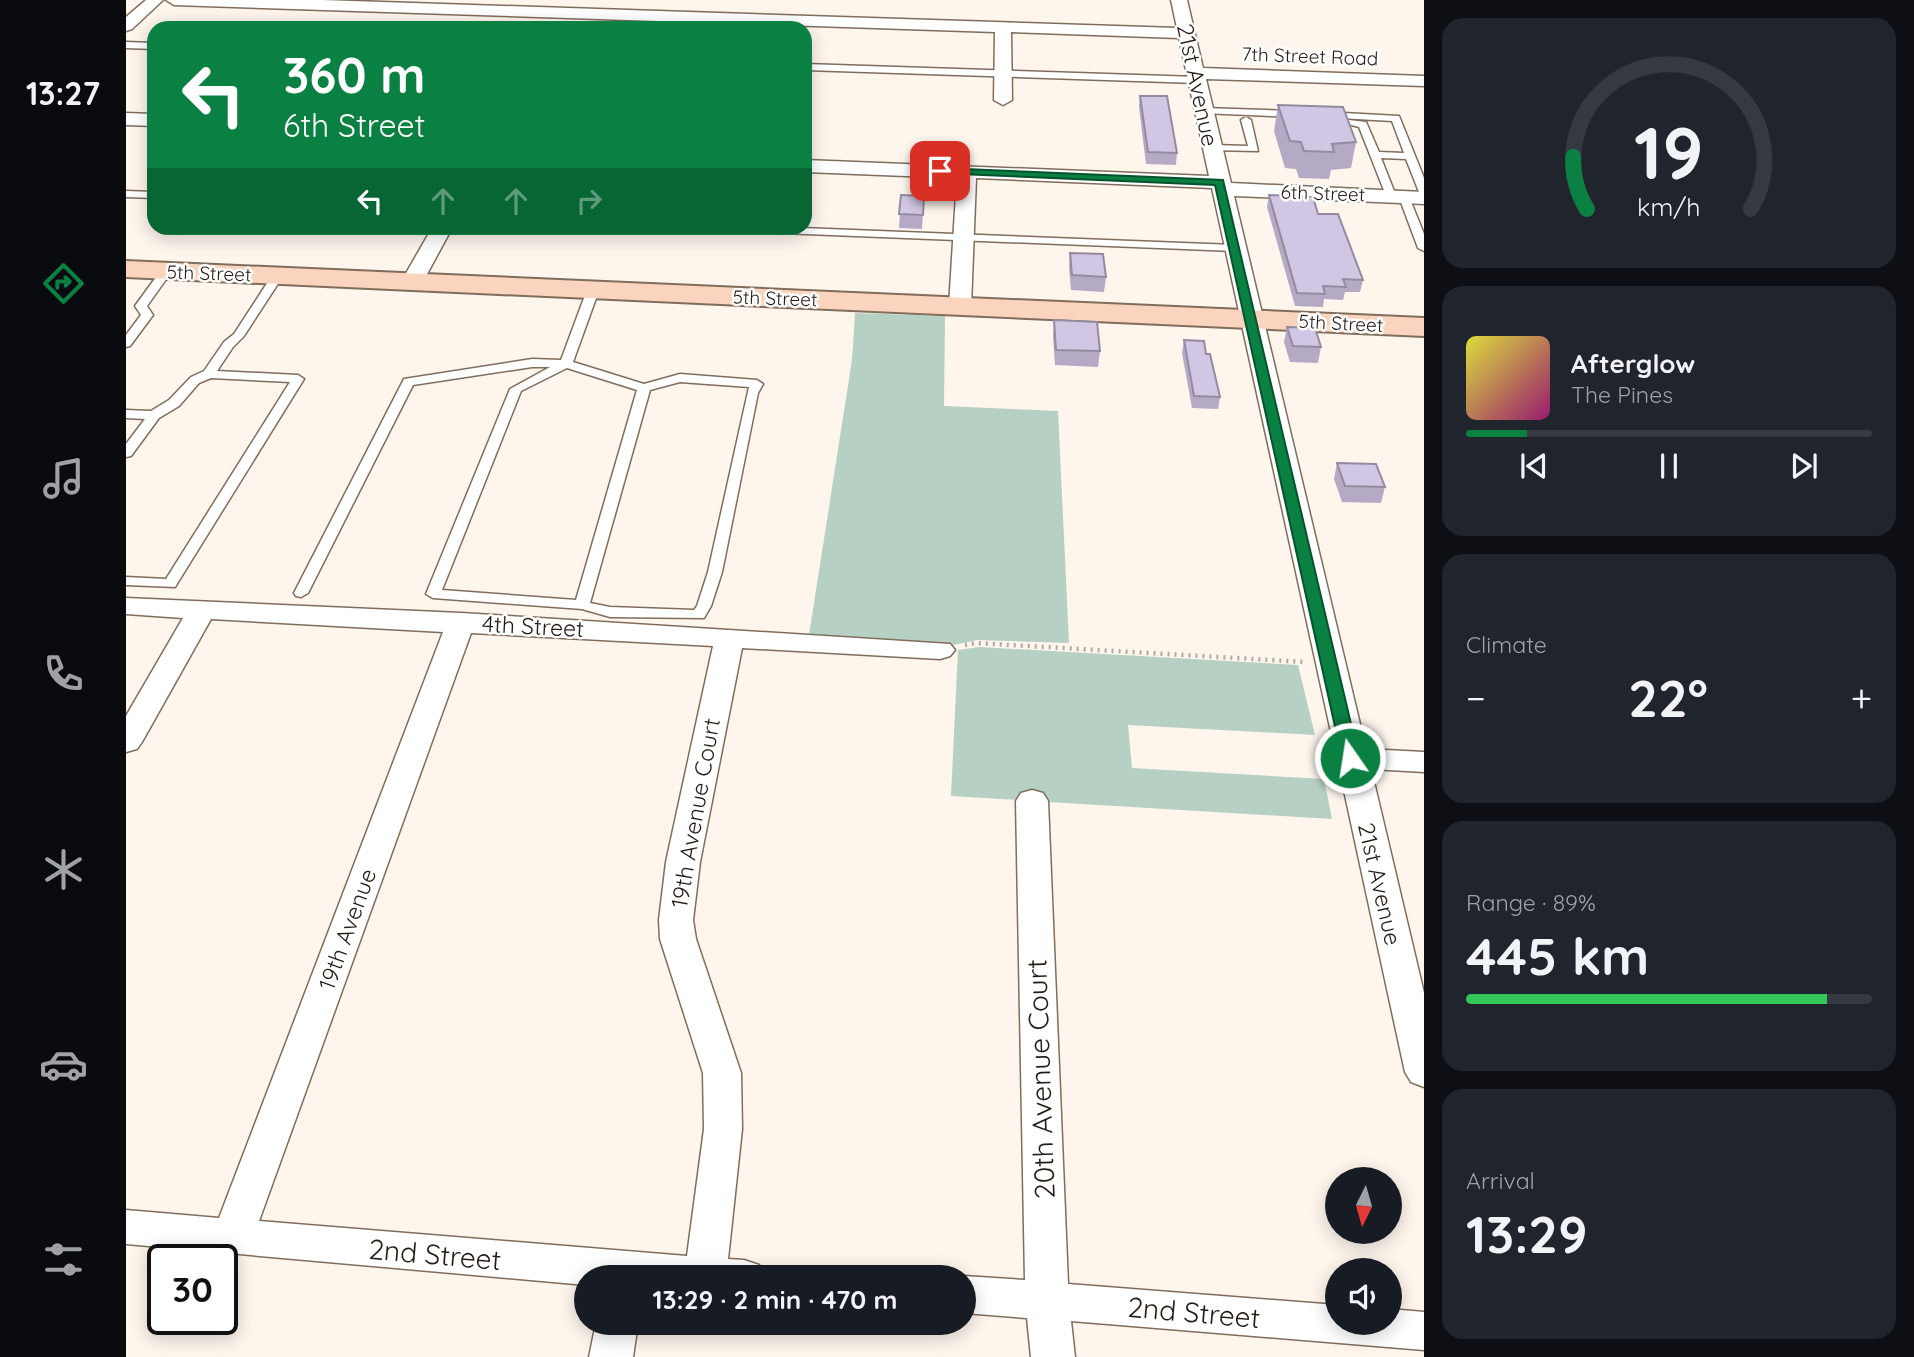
<!DOCTYPE html>
<meta charset="utf-8">
<style>
body{margin:0;font-family:Quicksand,sans-serif;background:#20242c;color:#f1f3f6;height:100vh;display:flex;flex-direction:column;font-size:26px;white-space:nowrap}
*{box-sizing:border-box;margin:0}
p{font-size:23px;color:#9ea1a6}
.icon{flex:none;width:38px;height:38px;fill:none;stroke:currentColor;stroke-width:2;stroke-linecap:round;stroke-linejoin:round}
.map{position:relative;flex:1;overflow:hidden}
.details{display:flex;flex-direction:column;gap:18px;padding:18px;background:#0d0f14;width:490px}
.details>*{flex:none}
.top-card{position:absolute;left:21px;top:21px;width:665px;height:214px;border-radius:21px;box-shadow:0 4px 18px #0003;background:#0b8043;color:#fff;overflow:hidden}
.needle{width:46px;rotate:185deg}
.fabs{position:absolute;left:1199px;top:1167px;display:grid;gap:14px}
.fabs a{display:grid;place-items:center;width:77px;height:77px;border-radius:50%;background:#171b24;box-shadow:0 4px 18px #0003;font-size:35px}
.speed{position:absolute;left:21px;top:1244px;display:flex;gap:14px;font-size:35px;font-weight:700;text-align:center}
.speed>*{display:grid;place-content:center;width:91px;height:91px;border-radius:50%;background:#171b24;box-shadow:0 4px 18px #0003;line-height:1}
.speed .limit{border:4px solid #111;border-radius:10px;background:#fff;color:#111}
.pin{position:absolute;display:grid;place-items:center;width:60px;height:60px;color:#fff;margin:-30px;border-radius:14px;box-shadow:0 4px 10px #0006}
.me{position:absolute;width:77px;margin:-38px;rotate:347deg;stroke-linejoin:round;filter:drop-shadow(0 0 5px #0008)}
.turn{display:flex;align-items:center;gap:24px;height:147px;padding:0 21px;font-size:32px}
.turn .icon{width:91px;height:91px;stroke-width:2.5}
.turn b{display:block;font-size:49px;line-height:60px}
.lanes{display:flex;align-items:center;height:66px;padding:0 21px;background:#0003;justify-content:center;gap:35px;direction:ltr}
.lanes .off{opacity:.35}
.big{font-size:52px;font-weight:700;line-height:1.1}
.details .card{flex:1;display:flex;flex-direction:column;justify-content:center;gap:10px;min-width:0;padding:0 24px;border-radius:21px;background:#20242c}
.details .dial{align-items:center;gap:0}
.dial svg{height:182px;overflow:visible;fill:none;stroke:#363941;stroke-width:7;stroke-linecap:round;text-anchor:middle}
.dial text{fill:#f1f3f6;stroke:none}
.song{display:flex;align-items:center;gap:21px}
.cover{width:84px;height:84px;border-radius:10px;background:linear-gradient(135deg,hsl(60 70% 55%),hsl(320 70% 35%))}
.played{height:7px;border-radius:4px;background:linear-gradient(90deg,#0b8043 15%,#363941 15%)}
.keys{display:flex;justify-content:space-around;direction:ltr}
.heat{display:flex;justify-content:space-between;align-items:center;font-size:38px;direction:ltr}
.charge{height:10px;border-radius:5px;background:linear-gradient(90deg,#34c759 89%,#363941 0)}
.trip{position:absolute;left:448px;top:1265px;width:402px;height:70px;border-radius:35px;background:#171b24;box-shadow:0 4px 18px #0003;font-weight:700;line-height:70px;text-align:center}
main{display:flex;flex:1;min-height:0}
.menu{display:flex;flex-direction:column;width:126px;justify-content:space-around;align-items:center;background:#090b0e;color:#9ea1a6}
.menu .icon{width:49px;height:49px}
.menu .on{color:#0b8043}
.menu b{font-size:32px;color:#f1f3f6}
.map>svg:first-child{display:block}
</style>
<main>
<nav class="menu">
<b>13:27</b>
<svg class="icon on" aria-label="directions" viewBox="0 0 24 24"><path d="M12 3l9 9-9 9-9-9zM9 14v-3h6M13 9l2 2-2 2"/></svg>
<svg class="icon" aria-label="music" viewBox="0 0 24 24"><path d="M9 18V5l10-2v13"/><circle cx="6" cy="18" r="3"/><circle cx="16" cy="16" r="3"/></svg>
<svg class="icon" aria-label="phone" viewBox="0 0 24 24"><path d="M5 4h4l2 5-3 2q2 4 5 5l2-3 5 2v4C11 20 4 13 5 4z"/></svg>
<svg class="icon" aria-label="climate" viewBox="0 0 24 24"><path d="M12 3v18M4 7l16 10M4 17L20 7"/></svg>
<svg class="icon" aria-label="car" viewBox="0 0 24 24"><path d="M5 17H2v-5l4-1 3-4h7l3 4 3 1v5h-3M9 17h6M6 11h13"/><circle cx="7" cy="17" r="2"/><circle cx="17" cy="17" r="2"/></svg>
<svg class="icon" aria-label="filters" viewBox="0 0 24 24"><path d="M4 7h16M4 17h16"/><circle cx="9" cy="7" r="2"/><circle cx="15" cy="17" r="2"/></svg>
</nav>
<div class="map">
<svg width="1298" height="1357" viewBox="0 0 1298 1357">
<rect width="100%" height="100%" fill="#fef5ed"/>
<path fill="#b6d0c3" d="M729,313L819,316L818,406L932,411L943,643L851,640L828,645L683,635L726,360Z
M853,647L1172,665L1189,735L1002,725L1006,768L1198,779L1206,819L825,796L832,650Z"/>
<g fill="none" stroke-linecap="round" stroke-linejoin="round">
<defs>
<path id="lane" d="M0,42L28,43V49L0,48Z
M679,64L1071,77L1076,80L1071,83L679,70Z
M1078,108L1170,111L1175,114L1170,117L1075,113V109Z
M1199,112L1273,116L1298,178V195L1293,192L1280,159L1255,158L1270,196L1261,198L1233,127L1218,123L1223,120L1240,122L1253,152L1278,153L1266,121L1196,117L1194,115Z
M1120,117L1125,120L1132,151L1082,150V146L1086,145L1122,146L1115,120Z
M0,191L28,192V198L0,197Z
M1278,194L1283,197L1298,234V251L1292,248L1273,197Z
M601,228H676L1108,245L1114,248L1108,251L606,231Z
M40,268L46,271L21,306L27,315L4,346L0,347V335L15,315L9,306L36,269Z
M151,273L157,276L118,336L107,347L91,371L172,375L178,379L49,587L0,585V577L40,579L164,382L85,378L73,383L53,406L33,418L5,456L0,457V444L19,419L0,418V410L25,411L43,400L65,377L78,371L98,342L108,334L147,274Z
M467,287L473,290L447,362L518,384L554,374L631,380L637,384L632,393L596,572L585,606L578,618L484,617L456,609L307,598L300,594L384,389L424,367H406L287,385L182,593L175,597L170,596L168,593L278,379L406,359L435,360L461,290ZM441,368L511,390L450,600L316,590L395,391ZM554,382L623,387L582,572L571,606L568,610L484,607L464,603L524,390Z"/>
<path id="street" d="M20,0H37L6,29L0,31V17Z
M40,0H196L1051,28L1045,0H1061L1077,68L1298,76V86L1080,79L1105,183L1298,192V204L1108,196L1240,749L1298,752V772L1245,769L1298,993V1087L1285,1082L1279,1072L1212,763L1208,758L1210,755L1086,188L850,178L845,306L842,311H826L823,306L831,178L679,172V160L1083,176L1053,38L885,32L886,100L877,105L868,100L869,32L48,5Z
M0,113L28,114V126L0,125Z
M306,228H326L294,287H278L275,282Z
M0,598L335,613L824,644L829,650L824,656L814,659L616,648L574,862L567,920L570,939L615,1073L616,1129L602,1259L618,1260L633,1265L639,1278H460V1285L0,1244V1210L93,1218L317,632L85,619L16,742L11,749L0,752V716L57,618L0,614ZM345,633L587,646L540,862L533,920L534,939L577,1073L578,1129L561,1256L133,1221Z
M906,790L917,793L922,801L942,1284L1211,1305V1323H1264V1309L1298,1312V1350L945,1321L949,1357H905L901,1318L838,1313V1278H833L838,1276L899,1280L890,801L895,793Z
M470,1323H512L507,1357H463Z"/>
<path id="secondary" d="M0,261L1298,318V336L0,277Z"/>
</defs>
<use href="#lane" stroke="#806d5b" stroke-width="3"/>
<use href="#street" stroke="#806d5b" stroke-width="3"/>
<use href="#secondary" stroke="#806d5b" stroke-width="4"/>
<path stroke="#b2a9a1" stroke-width="4.5" stroke-dasharray="2 5" stroke-linecap="butt" d="M839,645L850,643L1179,662"/>
<use href="#lane" fill="#fff" fill-rule="evenodd"/>
<use href="#street" fill="#fff" fill-rule="evenodd"/>
<use href="#secondary" fill="#fad4be" fill-rule="evenodd"/>
</g>
<path fill="#b5aac5" d="M1014,96L1051,153L1050,165L1020,164L1013,107Z
M1152,105L1230,142L1225,168L1205,170L1203,179L1173,178L1170,169L1159,168L1148,131Z
M775,195L798,196L796,229L773,228Z
M1143,195L1192,214L1237,280L1234,292H1219L1217,300L1198,299L1197,307L1169,306L1141,207Z
M944,253L980,277L978,292L945,290L943,268Z
M928,320L974,351L972,367L929,365L927,336Z
M1161,327L1195,347L1192,363L1164,362L1158,342Z
M1058,340L1080,354L1094,397L1092,409L1066,408L1056,353Z
M1211,463L1259,487L1255,503L1216,502L1208,479Z"/>
<path fill="#d2c6e5" stroke="#938ba0" stroke-width="2" d="M1014,96H1041L1051,153L1022,152Z
M1152,105L1217,107L1230,142L1206,144L1208,152L1178,151L1175,142L1164,141Z
M775,195L798,196L797,215L773,214Z
M1143,195L1187,197L1192,214H1212L1237,280L1217,279L1220,287L1197,286L1199,294L1171,293Z
M944,253L977,254L980,277L946,275Z
M928,320L971,322L974,351L930,350Z
M1161,327L1189,328L1195,347L1167,346Z
M1058,340L1078,341L1080,354H1084L1094,397L1068,396Z
M1211,463L1250,464L1259,487L1219,486Z"/>
<path fill="#0b8043" stroke="#07532c" stroke-width="2" d="M814,168L1097,180L1233,758L1230,762L1224,763L1216,758L1089,185L811,173L809,171Z"/>
<g text-anchor="middle" dominant-baseline="central" stroke-width="5" stroke-linejoin="round" paint-order="stroke">
<g font-size="19" fill="#251d15" stroke="#fff">
<text transform="translate(1184 56) rotate(2)">7th Street Road</text>
<text transform="translate(1197 193) rotate(2)">6th Street</text>
<text transform="translate(83 273) rotate(2)">5th Street</text>
<text transform="translate(649 298) rotate(2)">5th Street</text>
<text transform="translate(1215 323) rotate(3)">5th Street</text>
</g>
<g font-size="23" fill="#251d15" stroke="#fff">
<text transform="translate(1072 85) rotate(78)">21st Avenue</text>
<text transform="translate(407 626) rotate(3)">4th Street</text>
<text transform="translate(569 813) rotate(-80)">19th Avenue Court</text>
<text transform="translate(1254 884) rotate(77)">21st Avenue</text>
<text transform="translate(221 929) rotate(-70)">19th Avenue</text>
</g>
<g font-size="28" fill="#251d15" stroke="#fff">
<text transform="translate(914 1079) rotate(-92)">20th Avenue Court</text>
<text transform="translate(309 1254) rotate(5)">2nd Street</text>
<text transform="translate(1068 1312) rotate(5)">2nd Street</text>
</g>
</g>
</svg>
<div class="fabs">
<a><svg class="needle" viewBox="-14 -14 28 28"><path d="M0-13l5 13h-10z" fill="#e53935"/><path d="M0 13l5-13h-10z" fill="#9ea1a6"/></svg></a>
<a><svg class="icon" aria-label="sound" viewBox="0 0 24 24"><path d="M4 9h4l5-4v14l-5-4H4zM17 9q2 3 0 6"/></svg></a>
</div>
<div class="speed"><div class="limit">30</div></div>
<div class="pin" style="left:814px;top:171px;background:#d93025"><svg class="icon" aria-label="arrive" viewBox="0 0 24 24"><path d="M6 21V4h12l-3 4 3 4H6"/></svg></div>
<svg class="me" style="left:1224px;top:758px" viewBox="-20 -20 40 40"><circle r="17" fill="#0b8043" stroke="#fff" stroke-width="3"/><path d="M0-11L8 9 0 5-8 9z" fill="#fff"/></svg>
<div class="trip">13:29 · 2 min · 470 m</div>
<div class="top-card">
<div class="turn"><svg class="icon" aria-label="left" viewBox="0 0 24 24"><path d="M17 20v-9H6M10 6l-5 5 5 5"/></svg><div><b>360 m</b>6th Street</div></div>
<div class="lanes"><svg class="icon" aria-label="left" viewBox="0 0 24 24"><path d="M17 20v-9H6M10 6l-5 5 5 5"/></svg><svg class="icon off" aria-label="ahead" viewBox="0 0 24 24"><path d="M12 20V5M6 11l6-6 6 6"/></svg><svg class="icon off" aria-label="ahead" viewBox="0 0 24 24"><path d="M12 20V5M6 11l6-6 6 6"/></svg><svg class="icon off" aria-label="right" viewBox="0 0 24 24"><path d="M7 20v-9h11M14 6l5 5-5 5"/></svg></div>
</div>
</div>
<section class="details">
<div class="card dial"><svg viewBox="0 0 100 80">
<path d="M14 69A42 42 0 1 1 86 69"/>
<path d="M14 69A42 42 0 0 1 8 46" stroke="#0b8043"/>
<text x="50" y="56" font-size="32" font-weight="700">19</text>
<text x="50" y="72" font-size="11">km/h</text>
</svg></div>
<div class="card">
<div class="song"><i class="cover"></i><div><b>Afterglow</b><p>The Pines</p></div></div>
<div class="played"></div>
<div class="keys"><svg class="icon" aria-label="previous" viewBox="0 0 24 24"><path d="M18 5L8 12l10 7zM5 5v14"/></svg><svg class="icon" aria-label="pause" viewBox="0 0 24 24"><path d="M8 5v14M16 5v14"/></svg><svg class="icon" aria-label="next" viewBox="0 0 24 24"><path d="M6 5l10 7-10 7zM19 5v14"/></svg></div>
</div>
<div class="card"><p>Climate</p>
<div class="heat"><a>−</a><b class="big">22°</b><a>+</a></div>
</div>
<div class="card"><p>Range · 89%</p><b class="big">445 km</b><div class="charge"></div></div>
<div class="card"><p>Arrival</p><b class="big">13:29</b></div>
</section>
</main>
